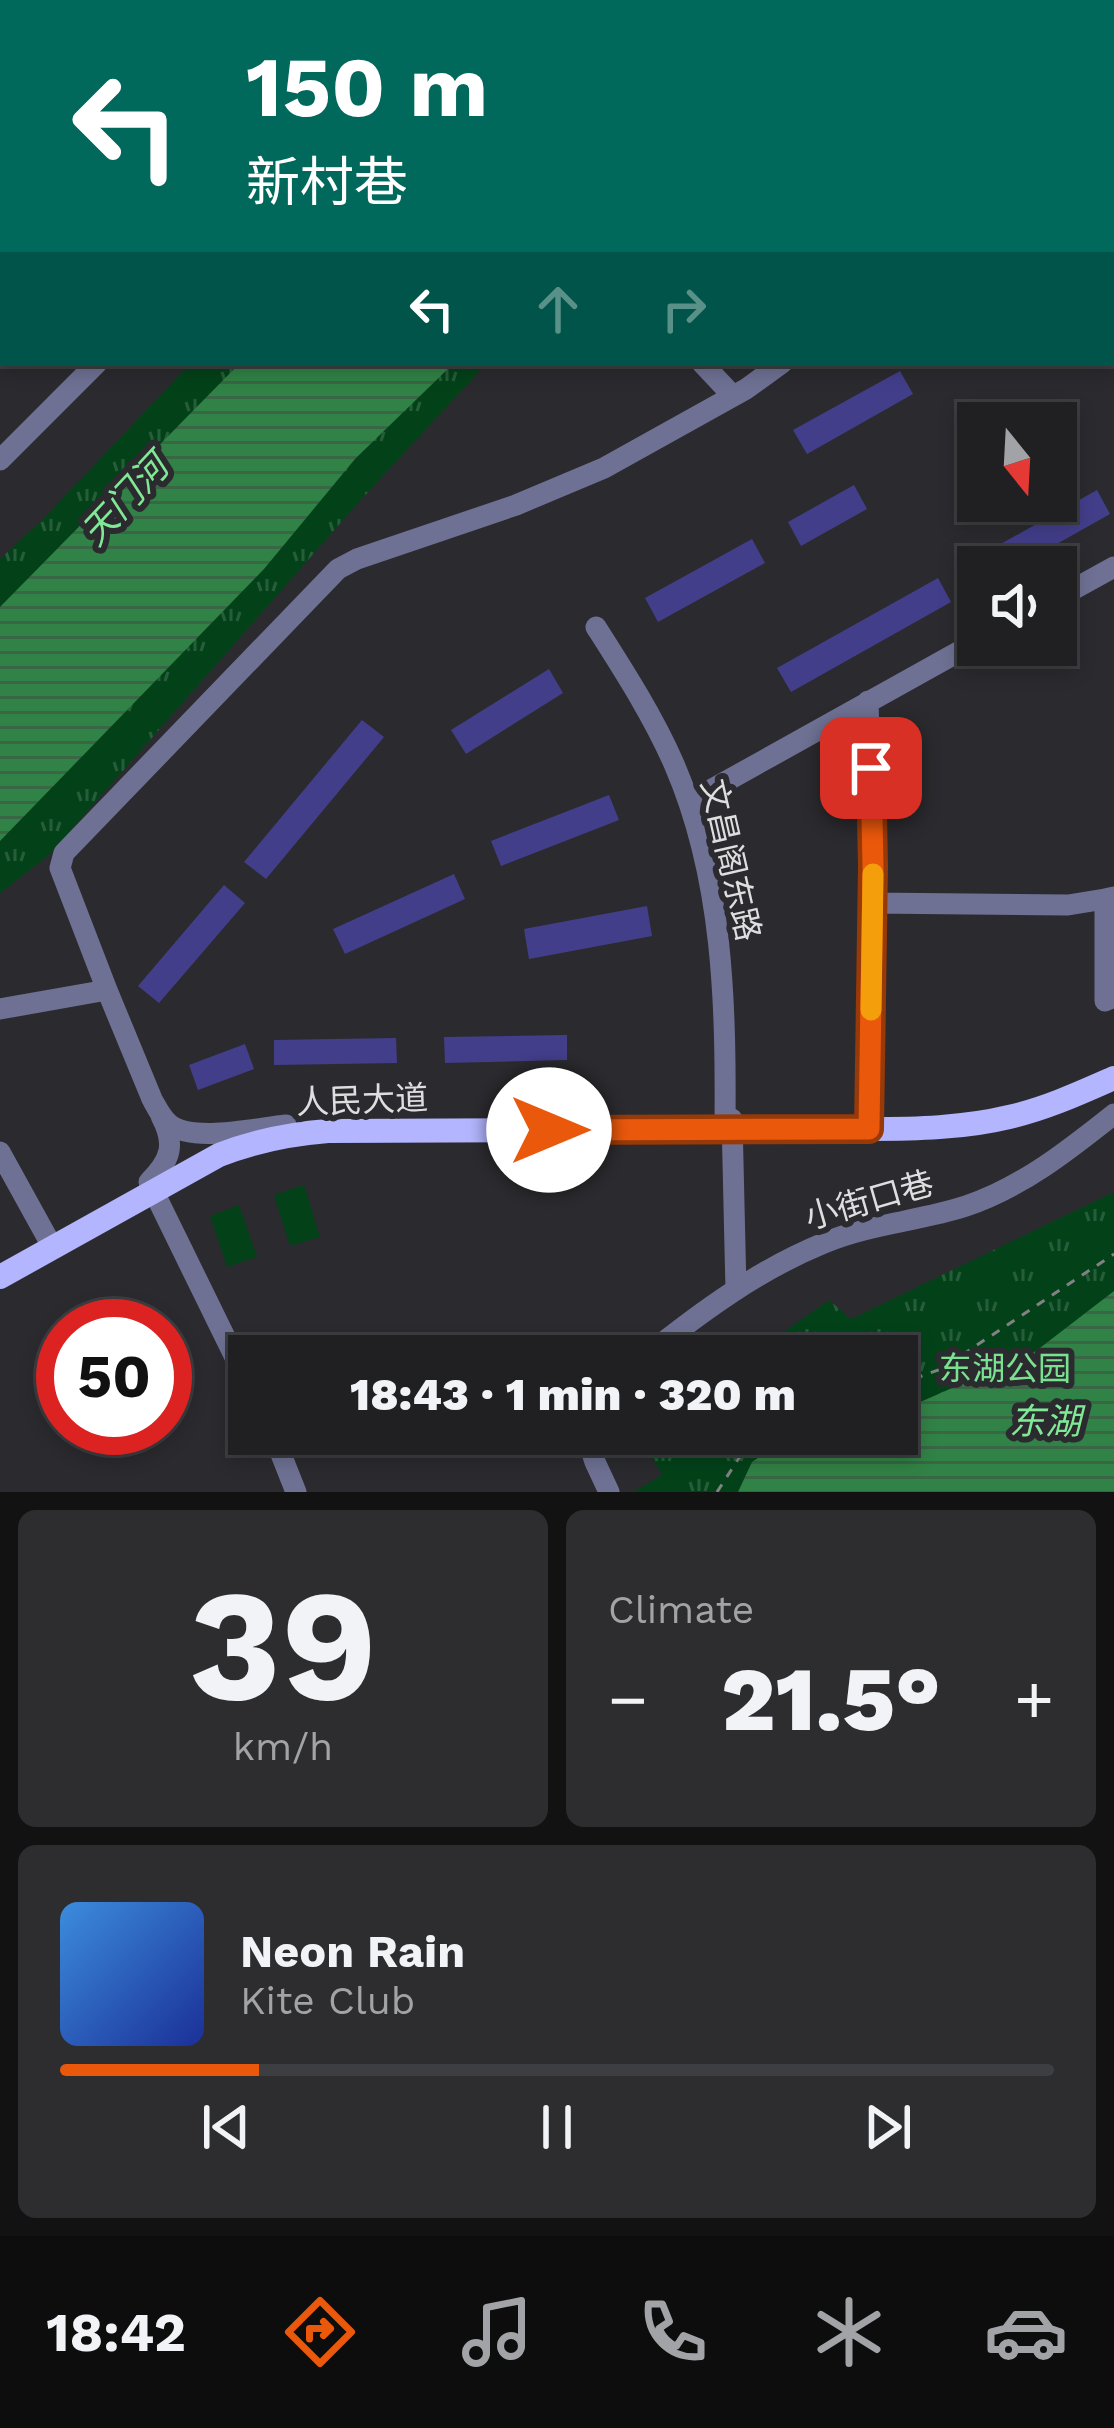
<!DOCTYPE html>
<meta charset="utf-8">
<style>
body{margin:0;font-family:"Work Sans","Noto Sans SC",sans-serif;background:#2d2d30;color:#f1f3f6;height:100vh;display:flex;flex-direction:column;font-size:45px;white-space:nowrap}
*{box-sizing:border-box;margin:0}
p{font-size:39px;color:#a2a3a6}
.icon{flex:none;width:66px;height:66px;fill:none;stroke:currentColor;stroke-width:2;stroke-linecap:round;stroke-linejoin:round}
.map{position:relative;height:1492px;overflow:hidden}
.side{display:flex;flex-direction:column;gap:18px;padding:18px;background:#121213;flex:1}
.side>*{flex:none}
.guide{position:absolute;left:0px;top:0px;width:1116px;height:366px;box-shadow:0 6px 18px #0003,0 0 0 3px #3d3e41;background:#00695c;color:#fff;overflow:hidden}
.needle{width:78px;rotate:162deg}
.fabs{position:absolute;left:957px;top:402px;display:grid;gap:24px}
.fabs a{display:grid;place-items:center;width:120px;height:120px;border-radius:0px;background:#202023;box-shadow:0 6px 18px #0003,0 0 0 3px #3d3e41;font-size:60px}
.speed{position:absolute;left:36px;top:1299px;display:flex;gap:24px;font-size:60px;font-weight:700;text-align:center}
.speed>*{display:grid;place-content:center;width:156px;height:156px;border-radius:50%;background:#202023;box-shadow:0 6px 18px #0003,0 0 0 3px #3d3e41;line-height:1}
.speed .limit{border:18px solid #d22;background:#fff;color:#111}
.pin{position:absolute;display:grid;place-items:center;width:102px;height:102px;color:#fff;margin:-51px;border-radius:24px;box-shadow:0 6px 18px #0006}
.me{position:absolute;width:132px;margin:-66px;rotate:90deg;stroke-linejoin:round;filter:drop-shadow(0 0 9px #0008)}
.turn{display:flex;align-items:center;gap:42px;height:252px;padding:0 48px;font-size:54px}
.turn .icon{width:156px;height:156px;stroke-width:2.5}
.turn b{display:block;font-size:84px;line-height:102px}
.lanes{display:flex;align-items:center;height:114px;padding:0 48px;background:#0003;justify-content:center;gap:60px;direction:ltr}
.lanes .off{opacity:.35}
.big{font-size:90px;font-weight:800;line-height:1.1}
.side .card{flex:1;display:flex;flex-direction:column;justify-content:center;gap:18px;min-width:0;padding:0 42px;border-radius:18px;background:#2d2d30}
.side .dial{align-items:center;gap:0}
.dial b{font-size:156px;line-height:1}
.song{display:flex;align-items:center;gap:36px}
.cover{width:144px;height:144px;border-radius:18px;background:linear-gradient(135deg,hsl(210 70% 55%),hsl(230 70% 35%))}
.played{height:12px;border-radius:6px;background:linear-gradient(90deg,#ea580c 20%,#3d3e41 20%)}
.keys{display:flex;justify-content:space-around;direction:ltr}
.heat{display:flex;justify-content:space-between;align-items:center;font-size:66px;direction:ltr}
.side .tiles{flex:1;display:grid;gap:18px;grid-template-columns:1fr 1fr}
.card:last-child{grid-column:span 2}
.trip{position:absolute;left:228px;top:1335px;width:690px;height:120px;border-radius:0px;background:#202023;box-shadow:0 6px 18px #0003,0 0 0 3px #3d3e41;font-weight:800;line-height:120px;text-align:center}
.tabs{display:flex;height:192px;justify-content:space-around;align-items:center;background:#0d0d0e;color:#a2a3a6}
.tabs .icon{width:84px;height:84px}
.tabs .current{color:#ea580c}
.tabs b{font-size:54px;color:#f1f3f6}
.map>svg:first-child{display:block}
</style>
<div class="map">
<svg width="1114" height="1492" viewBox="0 0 1114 1492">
<defs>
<pattern id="park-tufts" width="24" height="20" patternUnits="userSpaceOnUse" patternTransform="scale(3)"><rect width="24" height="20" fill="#034219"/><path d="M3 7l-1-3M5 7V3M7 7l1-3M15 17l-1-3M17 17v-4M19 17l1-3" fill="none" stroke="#275d3a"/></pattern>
<pattern id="water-rules" width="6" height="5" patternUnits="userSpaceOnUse" patternTransform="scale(3)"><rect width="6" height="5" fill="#318246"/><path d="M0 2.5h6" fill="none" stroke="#396645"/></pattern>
</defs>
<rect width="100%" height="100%" fill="#2b2b2f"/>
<path fill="url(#park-tufts)" d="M191,363H487L358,503L49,855L0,893V559L43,519Z
M1114,1192V1492H633L662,1475L639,1434H897V1356H750L829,1300L851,1319Z"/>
<path fill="#034219" d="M304,1185L320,1237L290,1246L274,1195Z
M239,1205L257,1257L227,1267L210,1216Z"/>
<path fill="url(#water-rules)" d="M240,363H454L355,459L264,569L0,841V607Z
M1114,1291V1492H738L752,1462L793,1434H897V1407L918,1403L1036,1351Z"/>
<path fill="#433e8a" d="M900,371L913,394L807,454L793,430Z
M854,485L867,509L801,546L788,522Z
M1097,490L1110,514L1016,567H1000L990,550Z
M752,539L765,563L658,622L645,598Z
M938,578L951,602L791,692L777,668Z
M549,669L563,693L466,754L451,730Z
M362,720L384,737L266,879L244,862Z
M609,795L619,820L501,866L491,841Z
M454,874L465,899L345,954L333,929Z
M224,885L245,903L159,1003L138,986Z
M647,906L652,936L529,959L524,929Z
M567,1035V1060L445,1063L444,1037Z
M396,1038L397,1063L274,1065V1040Z
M245,1044L254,1069L198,1090L189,1065Z"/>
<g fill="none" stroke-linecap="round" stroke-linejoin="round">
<path stroke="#828285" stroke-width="3" stroke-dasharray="9 9" stroke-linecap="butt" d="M897,1385L941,1369L1114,1254
M717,1492L748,1444L762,1434"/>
<path stroke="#6f7194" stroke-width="21" d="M252,0L254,3
M300,3L303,0
M1113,165L1114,164
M0,287L3,284
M702,363L733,396
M0,460L97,363
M1056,599L1114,567
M596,627C624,671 653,716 674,764C724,879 726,1006 725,1130
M868,701L873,866L869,1129
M689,802L978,641
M1114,897L1105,899V1001L1114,997
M872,903L1068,905L1105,899
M107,990L60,868L64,853L338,569L357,559L516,505L604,468L746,389L782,363
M0,1009L107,990L152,1099C157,1108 161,1117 169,1124C193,1143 256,1128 286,1125
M732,1119L736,1290
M0,1152L48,1239
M149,1182C171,1160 176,1144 161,1116
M153,1190L249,1386
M646,1356C701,1312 758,1270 824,1243C869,1224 920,1221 966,1206C1021,1188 1070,1149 1114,1114
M273,1434L296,1492
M586,1434L595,1462L609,1492
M276,1441L306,1434"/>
<path stroke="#b3b5fe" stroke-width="24" d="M0,1277L219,1155C255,1141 289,1134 328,1131L869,1129C915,1129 964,1128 1009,1117C1045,1109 1080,1093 1114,1078"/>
</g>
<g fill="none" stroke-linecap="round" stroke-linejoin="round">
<defs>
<path id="route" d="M549,1130L869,1129L873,866L871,768"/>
</defs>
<use href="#route" stroke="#983908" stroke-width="30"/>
<use href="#route" stroke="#ea580c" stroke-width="21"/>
<path stroke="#f59e0b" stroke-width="21" d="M871,1010L873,874"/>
</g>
<g text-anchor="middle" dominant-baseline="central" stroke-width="12" stroke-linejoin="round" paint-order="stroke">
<g font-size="33" fill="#dedee1" stroke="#2b2b2f">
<text transform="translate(731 860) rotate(77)">文昌阁东路</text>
<text transform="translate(362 1100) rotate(-2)">人民大道</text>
<text transform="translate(869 1200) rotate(-16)">小街口巷</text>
</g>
<g font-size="33" fill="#79e290" stroke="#2b2b2f">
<text x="1005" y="1368">东湖公园</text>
</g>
<g font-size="36" font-style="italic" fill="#80e996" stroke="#2b2b2f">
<text transform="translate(125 500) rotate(-47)">天门河</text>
<text x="1045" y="1422">东湖</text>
</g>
</g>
</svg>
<div class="fabs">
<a><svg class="needle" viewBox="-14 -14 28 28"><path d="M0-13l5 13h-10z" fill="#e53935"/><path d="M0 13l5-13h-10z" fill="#a2a3a6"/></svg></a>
<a><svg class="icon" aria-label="sound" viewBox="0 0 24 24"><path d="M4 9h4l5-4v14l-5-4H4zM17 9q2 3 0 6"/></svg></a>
</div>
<div class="speed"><div class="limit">50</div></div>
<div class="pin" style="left:871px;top:768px;background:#d93025"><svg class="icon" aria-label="arrive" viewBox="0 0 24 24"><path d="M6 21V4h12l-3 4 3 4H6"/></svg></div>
<svg class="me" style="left:549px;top:1130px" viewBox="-20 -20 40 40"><circle r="19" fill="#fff"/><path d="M0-13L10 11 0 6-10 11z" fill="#ea580c"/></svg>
<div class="trip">18:43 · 1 min · 320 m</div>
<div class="guide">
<div class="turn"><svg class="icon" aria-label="left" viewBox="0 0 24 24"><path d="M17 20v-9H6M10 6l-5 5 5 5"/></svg><div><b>150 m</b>新村巷</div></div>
<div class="lanes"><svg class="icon" aria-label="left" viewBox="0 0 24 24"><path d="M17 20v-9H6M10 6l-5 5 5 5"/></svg><svg class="icon off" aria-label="ahead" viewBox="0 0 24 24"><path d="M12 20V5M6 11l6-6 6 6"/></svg><svg class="icon off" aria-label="right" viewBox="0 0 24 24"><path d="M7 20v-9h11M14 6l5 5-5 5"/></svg></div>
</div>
</div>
<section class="side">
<div class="tiles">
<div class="card dial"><b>39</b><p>km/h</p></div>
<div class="card"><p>Climate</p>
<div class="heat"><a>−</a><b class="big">21.5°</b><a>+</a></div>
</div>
<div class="card">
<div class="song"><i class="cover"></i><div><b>Neon Rain</b><p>Kite Club</p></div></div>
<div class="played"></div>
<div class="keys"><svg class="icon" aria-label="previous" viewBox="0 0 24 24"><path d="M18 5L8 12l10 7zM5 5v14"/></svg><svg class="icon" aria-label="pause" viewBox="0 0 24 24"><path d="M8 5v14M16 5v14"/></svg><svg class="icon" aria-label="next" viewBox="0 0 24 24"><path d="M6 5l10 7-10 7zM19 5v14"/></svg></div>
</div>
</div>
</section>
<nav class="tabs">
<b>18:42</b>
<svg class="icon current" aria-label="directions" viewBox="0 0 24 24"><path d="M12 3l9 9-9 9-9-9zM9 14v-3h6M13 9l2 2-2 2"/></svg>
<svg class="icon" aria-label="music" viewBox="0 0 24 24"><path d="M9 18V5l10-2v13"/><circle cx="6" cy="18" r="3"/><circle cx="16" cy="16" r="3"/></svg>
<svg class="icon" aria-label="phone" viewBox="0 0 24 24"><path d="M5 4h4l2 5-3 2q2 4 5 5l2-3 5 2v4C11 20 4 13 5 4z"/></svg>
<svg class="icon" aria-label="climate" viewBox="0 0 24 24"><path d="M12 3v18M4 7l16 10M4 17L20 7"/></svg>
<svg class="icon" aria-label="car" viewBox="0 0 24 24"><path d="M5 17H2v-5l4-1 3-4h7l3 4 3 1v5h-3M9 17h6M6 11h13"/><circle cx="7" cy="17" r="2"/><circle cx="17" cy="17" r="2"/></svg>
</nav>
